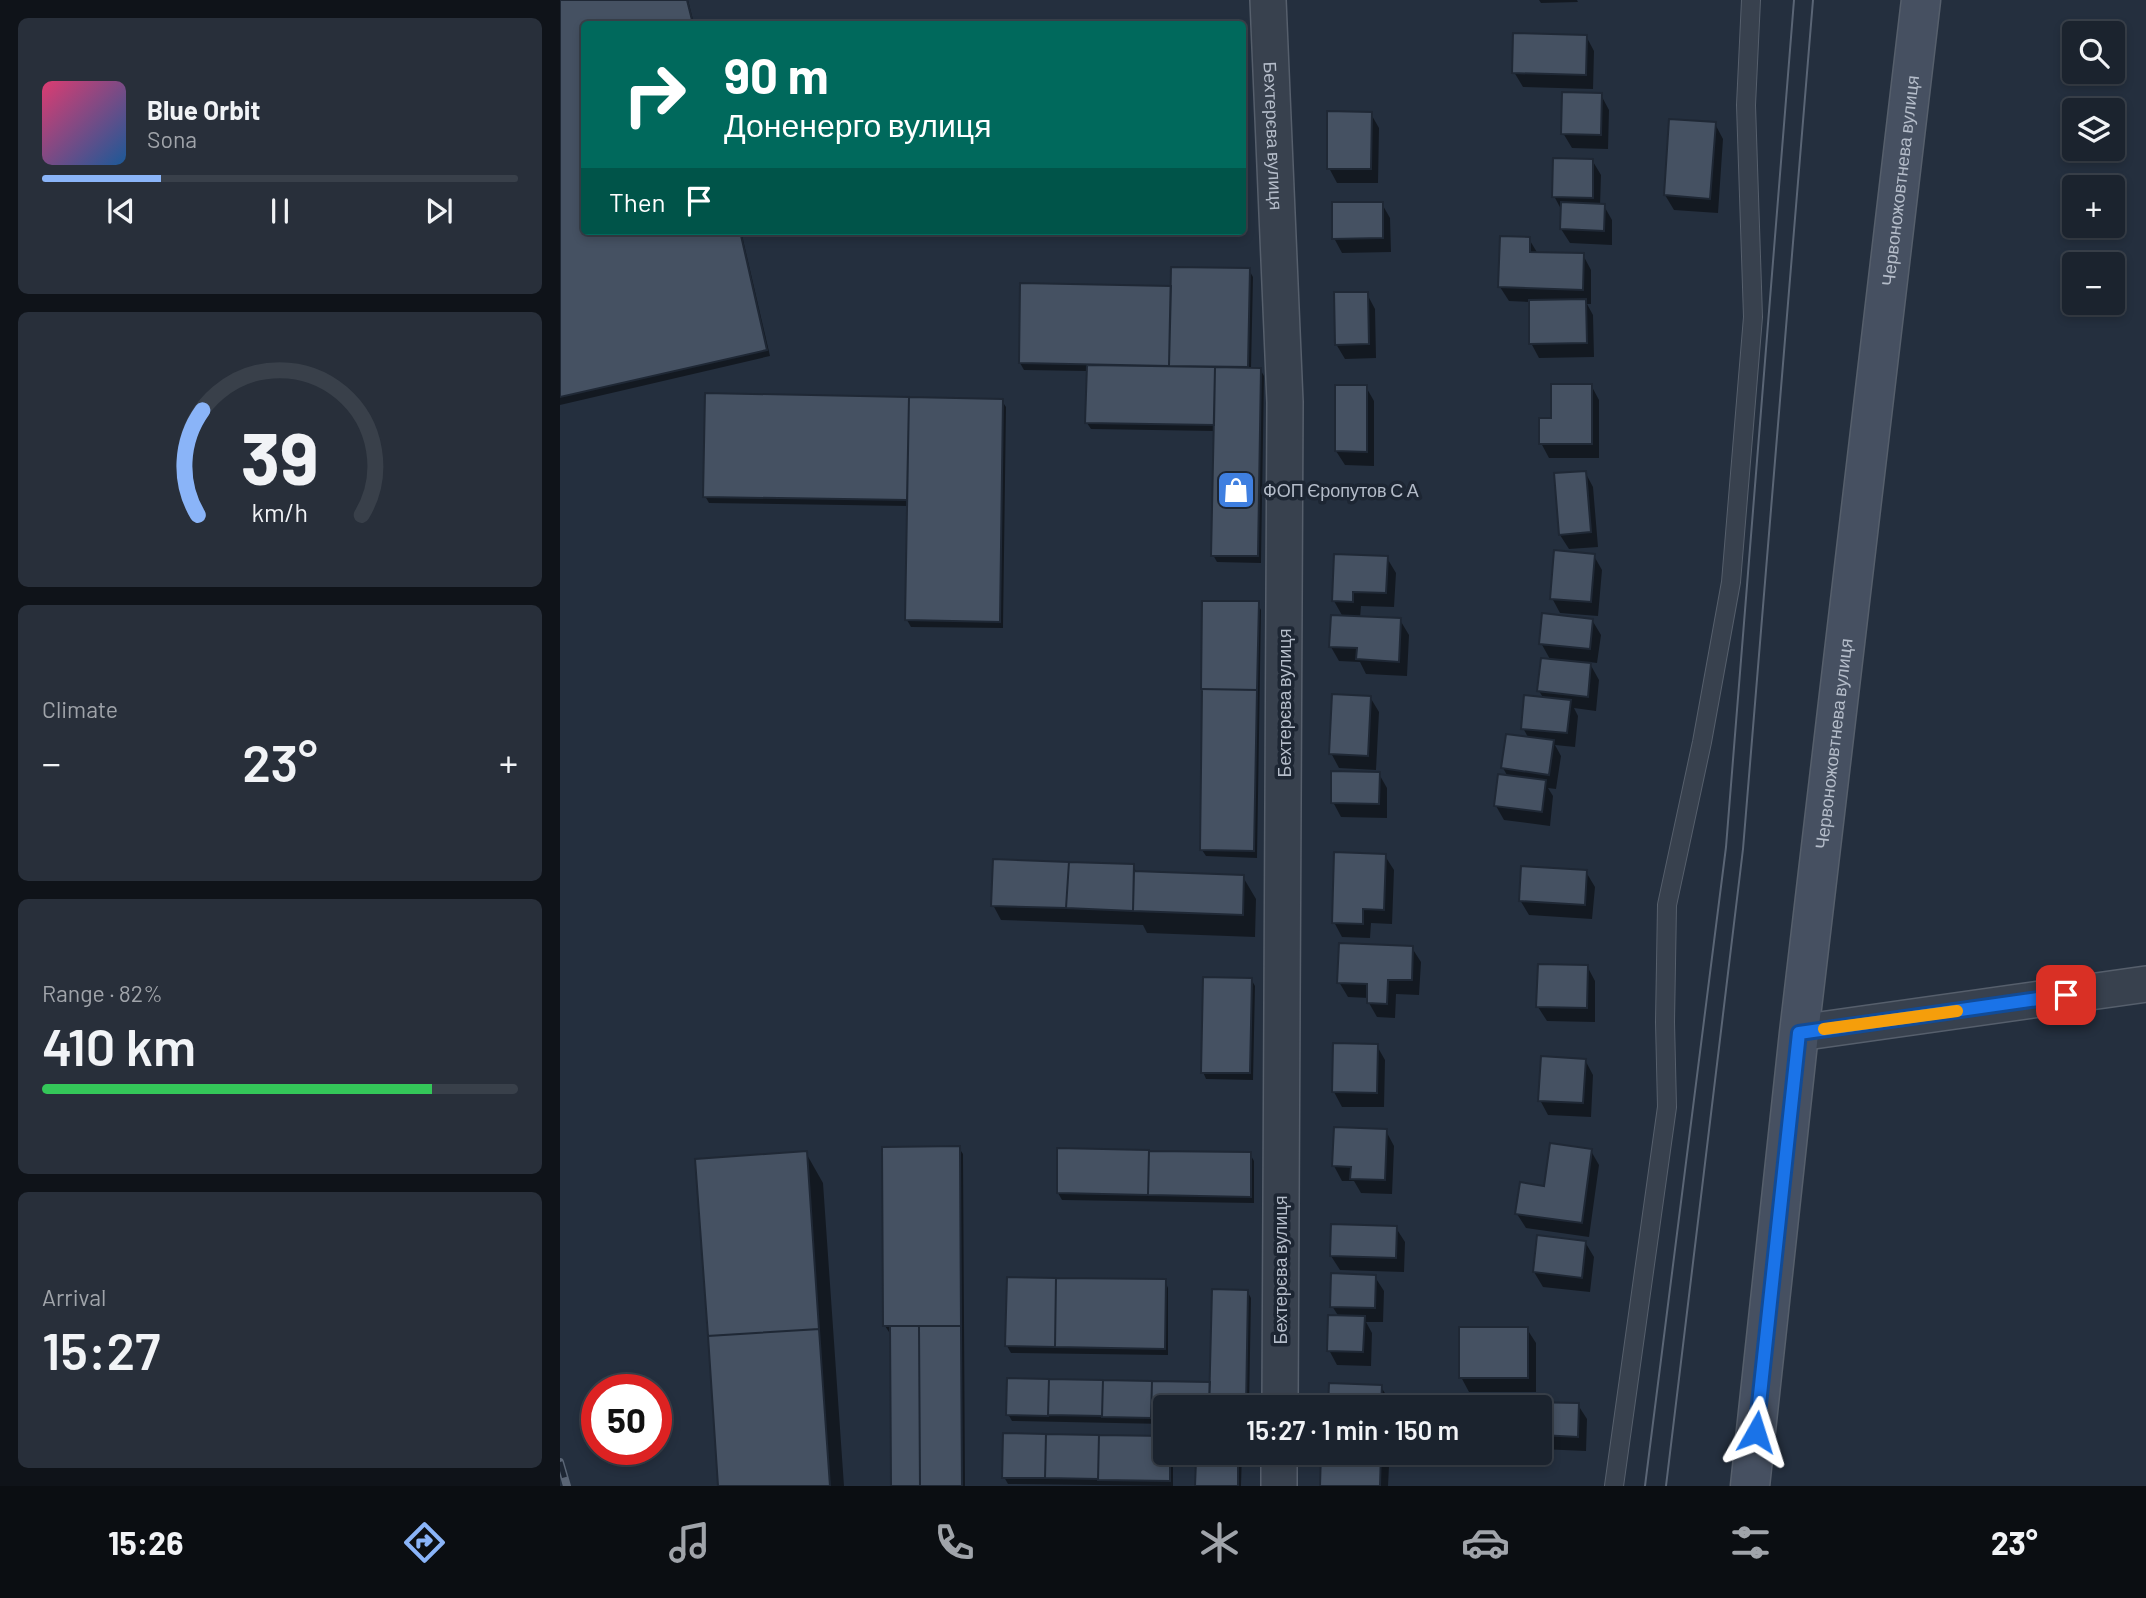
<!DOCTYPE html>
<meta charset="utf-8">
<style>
body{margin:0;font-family:Barlow,sans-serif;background:#282f3a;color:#f1f3f6;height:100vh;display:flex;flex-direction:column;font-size:26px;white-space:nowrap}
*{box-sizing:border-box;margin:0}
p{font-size:23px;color:#a0a4aa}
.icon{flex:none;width:38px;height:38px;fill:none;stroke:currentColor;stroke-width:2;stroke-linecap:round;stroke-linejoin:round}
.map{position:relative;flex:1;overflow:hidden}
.panel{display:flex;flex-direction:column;gap:18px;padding:18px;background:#0f1319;width:560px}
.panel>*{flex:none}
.hud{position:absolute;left:21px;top:21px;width:665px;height:214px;border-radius:7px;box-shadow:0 4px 10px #0003,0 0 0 2px #39404a;background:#00695c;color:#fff;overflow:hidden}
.buttons{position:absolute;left:1502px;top:21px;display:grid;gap:14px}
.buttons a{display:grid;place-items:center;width:63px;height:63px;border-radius:7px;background:#1b232e;box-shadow:0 4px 10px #0003,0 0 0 2px #39404a;font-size:35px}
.speed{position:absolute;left:21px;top:1374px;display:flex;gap:14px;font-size:35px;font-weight:700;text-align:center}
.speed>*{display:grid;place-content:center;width:91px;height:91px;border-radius:50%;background:#1b232e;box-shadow:0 4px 10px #0003,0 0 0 2px #39404a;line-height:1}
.speed .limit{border:10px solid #d22;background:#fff;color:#111}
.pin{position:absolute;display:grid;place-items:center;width:60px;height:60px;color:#fff;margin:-30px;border-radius:14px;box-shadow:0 4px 10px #0006}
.me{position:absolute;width:77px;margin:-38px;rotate:6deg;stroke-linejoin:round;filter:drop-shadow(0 0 5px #0008)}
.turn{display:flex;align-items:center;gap:24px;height:147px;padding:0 28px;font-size:32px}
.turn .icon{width:91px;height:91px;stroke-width:2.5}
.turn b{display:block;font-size:49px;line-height:60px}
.then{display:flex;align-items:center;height:66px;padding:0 28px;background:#0003;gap:14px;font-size:26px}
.big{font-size:52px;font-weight:600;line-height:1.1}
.panel .tile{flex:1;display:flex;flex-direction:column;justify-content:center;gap:10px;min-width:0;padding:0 24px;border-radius:10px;background:#282f3a}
.panel .dial{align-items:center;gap:0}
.dial svg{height:182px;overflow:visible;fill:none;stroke:#39404a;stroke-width:7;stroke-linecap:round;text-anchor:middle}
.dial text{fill:#f1f3f6;stroke:none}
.song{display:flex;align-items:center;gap:21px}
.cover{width:84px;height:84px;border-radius:10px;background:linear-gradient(135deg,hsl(340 70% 55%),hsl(210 70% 35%))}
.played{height:7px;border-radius:4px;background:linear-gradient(90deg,#8ab4f8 25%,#39404a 25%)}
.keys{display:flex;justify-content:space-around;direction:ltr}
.heat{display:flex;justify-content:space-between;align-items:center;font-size:38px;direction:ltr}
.charge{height:10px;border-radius:5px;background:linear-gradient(90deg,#34c759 82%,#39404a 0)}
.trip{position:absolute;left:593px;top:1395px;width:399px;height:70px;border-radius:7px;background:#1b232e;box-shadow:0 4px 10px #0003,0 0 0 2px #39404a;font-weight:600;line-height:70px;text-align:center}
.tabs{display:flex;height:112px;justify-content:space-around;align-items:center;background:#0b0e12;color:#a0a4aa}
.tabs .icon{width:49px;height:49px}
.tabs .selected{color:#8ab4f8}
.tabs b{font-size:32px;color:#f1f3f6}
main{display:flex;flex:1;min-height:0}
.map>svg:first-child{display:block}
</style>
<main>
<section class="panel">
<div class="tile">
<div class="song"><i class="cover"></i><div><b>Blue Orbit</b><p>Sona</p></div></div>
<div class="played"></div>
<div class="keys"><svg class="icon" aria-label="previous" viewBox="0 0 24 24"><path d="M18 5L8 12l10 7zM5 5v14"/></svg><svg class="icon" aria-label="pause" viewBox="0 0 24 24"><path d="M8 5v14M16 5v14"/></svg><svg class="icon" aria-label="next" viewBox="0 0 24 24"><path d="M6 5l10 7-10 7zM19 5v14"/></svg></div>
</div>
<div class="tile dial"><svg viewBox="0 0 100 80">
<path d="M14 69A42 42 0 1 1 86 69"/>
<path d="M14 69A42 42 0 0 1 16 23" stroke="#8ab4f8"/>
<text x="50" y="56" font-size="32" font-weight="700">39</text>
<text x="50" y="72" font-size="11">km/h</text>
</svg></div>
<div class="tile"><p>Climate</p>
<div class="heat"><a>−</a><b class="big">23°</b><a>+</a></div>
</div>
<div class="tile"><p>Range · 82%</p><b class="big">410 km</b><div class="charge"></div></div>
<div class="tile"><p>Arrival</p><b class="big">15:27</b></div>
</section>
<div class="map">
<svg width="1586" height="1486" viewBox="0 0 1586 1486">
<rect width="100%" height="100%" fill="#242f3e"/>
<path fill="#0007" d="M0,0H128L134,24H24V231H181L210,356L0,405Z
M979,0H1017L1018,2L981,3Z
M1026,36L1034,51L1033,89L963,87L954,72Z
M682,42L688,135L682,136Z
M1041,95L1049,110L1048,149L1012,148L1003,133Z
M811,114L819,128L818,183H777L769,168Z
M1155,124L1163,139L1158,213L1114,210L1105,195Z
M1032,160L1041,175L1040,206H1044L1052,220V245L1010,243L1001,229L1002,211L994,196Z
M822,204L830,218L831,252L782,253L774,238Z
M969,239L978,254L1023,255L1031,270V304H1027L1033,315L1034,357L979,358L971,343V302L949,301L940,287Z
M689,270L693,277L691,369H700L704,376L701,563L657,562L653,555L655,431L531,429L527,423L528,371L464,370L460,363L612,287Z
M807,294L815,309L816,358L785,359L776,344Z
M1031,385L1039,400V458H989L981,443L993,420Z
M806,387L814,401V466L785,465L776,451Z
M147,395L442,401L446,407L443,628L351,627L347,620L349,506L149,503L145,496Z
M1025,472L1033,487L1038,547L1009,549L1000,535Z
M1034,556L1042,570L1038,616L1000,613L992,598Z
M827,558L836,573L834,607L801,606L800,618L840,620L849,635L847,676L806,674L800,662L779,661L771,647L783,617L774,601Z
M697,603L701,610L697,858L646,856L642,850Z
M1032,620L1041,635L1037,663L1029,662L1039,680L1036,711L1014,708L1018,716L1015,747L995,745L1001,756L996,789L988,788L993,796L990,826L944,820L936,806L948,777L943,768L969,739L963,728L984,699L979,691L991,661L981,643Z
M810,697L819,712L816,770L779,768L771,753Z
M819,774L827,788V818L781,817L773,802Z
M825,856L834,870L832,924L811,923L810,938L782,937L774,922Z
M573,866L577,873L683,877L696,899L695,937L587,933L583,925L441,920L433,905Z
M1026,872L1035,887L1032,919L969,915L960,900Z
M852,948L861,962L859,995L836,994L835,1018L817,1017L809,1003V998L788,997L779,982Z
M1027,966L1035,981V1022L987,1021L978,1007Z
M691,979L695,986L693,1080L646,1079L643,1072Z
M817,1046L825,1060L824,1107H782L774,1092Z
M1025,1060L1033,1075L1031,1117L988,1115L980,1100Z
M826,1131L834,1146L832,1194L801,1193L794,1181H782L774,1166Z
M399,1148L403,1154L405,1486H333L332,1332H329L325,1326Z
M499,1150L690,1154L694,1161V1203L502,1200L498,1193Z
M1031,1151L1039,1165L1029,1237L966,1228L957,1214Z
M246,1153L263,1183L284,1486H160Z
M836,1228L845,1242L844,1272L780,1270L771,1256Z
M1025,1242L1034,1257L1030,1292L983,1287L974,1272Z
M815,1277L824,1291L823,1322H806L812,1333L811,1366L777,1365L769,1350L779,1317L772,1306Z
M605,1281L608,1288V1355L451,1353L447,1346Z
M687,1291L691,1298L689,1407H606V1424L452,1421L448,1414L449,1380L652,1384Z
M967,1329L976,1343V1392H909L901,1377Z
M821,1387L830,1401L829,1407H770Z
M1018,1405L1027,1419L1026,1451L980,1449V1407H967Z
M444,1435L606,1438V1452H613V1486L448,1484L444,1477Z
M637,1452H682L681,1486H637Z
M821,1452L829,1466L828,1486H762Z"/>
<path fill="#455162" stroke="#1f2835" stroke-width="2" d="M0,0H127L133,24H24V231H180L207,350L0,397Z
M679,20V24H617Z
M570,22V24H508Z
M953,33L1027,35L1026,75L952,73Z
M1002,92L1042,93L1041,135L1001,134Z
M767,111L812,112L811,169H767Z
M1109,119L1156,122L1150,199L1104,195Z
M993,158L1033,159V198L992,197Z
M772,202H823V238L772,239Z
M1001,202L1045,204L1044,231L1000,229Z
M940,236L970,237V252L1024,253L1023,290L938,287Z
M611,267L690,268L688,367L609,366Z
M460,283L611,286L609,366L459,363Z
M774,292H808L809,344L775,345Z
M1026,299L1027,343L969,344V300Z
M527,365L655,367L654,425L525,423Z
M655,367L701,368L698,556H651Z
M991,384H1032V444H979V418H991Z
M775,385H807V452L775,451Z
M145,393L349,397L347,500L143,497Z
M349,397L443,399L440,622L345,620Z
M1026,471L1031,532L999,535L994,473Z
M994,550L1035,554L1031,602L990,599Z
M774,554L828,556L826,593L793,592V602L772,601Z
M642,601H699L697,690L641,689Z
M982,613L1033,619L1030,649L979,644Z
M771,615L841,618L839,662L796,659L797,648L769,647Z
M981,658L1031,663L1028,697L977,691Z
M642,689L697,690L694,851L640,850Z
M772,694L811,696L808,756L769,754Z
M964,695L1011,700L1007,733L961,729Z
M946,734L994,740L989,775L941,768Z
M771,771L820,772L819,804L771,803Z
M938,774L986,780L982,812L934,806Z
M774,852L826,854L824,910L803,909V924L772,923Z
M433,859L509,862L506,908L431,906Z
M509,862L574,864L573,911L506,908Z
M961,866L1027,870L1025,905L959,901Z
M574,871L684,875L683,915L573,911Z
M779,943L853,946L852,980H828L827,1004L807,1003V984L777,983Z
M978,964L1028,965L1027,1008L976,1007Z
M643,977L692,978L690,1073H641Z
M773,1043L818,1044L817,1093L772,1092Z
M981,1056L1026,1059L1023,1103L978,1101Z
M774,1127L827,1129L825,1180L790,1179L791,1167L772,1166Z
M990,1143L1032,1149L1022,1223L955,1214L960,1182L984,1186Z
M400,1146L401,1326H323L322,1147Z
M497,1148L589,1150L588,1195L497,1193Z
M247,1151L259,1329L148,1336L135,1159Z
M589,1151L691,1152V1197L588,1195Z
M771,1224L837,1226L836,1258L770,1256Z
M977,1235L1026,1241L1022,1278L973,1272Z
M771,1273L816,1275L815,1308L770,1307Z
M447,1277L496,1278L495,1347L445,1346Z
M496,1278L606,1279L605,1349L495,1347Z
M652,1289L688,1290L686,1407H649Z
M768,1315L805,1316L803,1352L767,1351Z
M330,1326H359L360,1486H331Z
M359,1326H401L402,1486H360Z
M899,1327H968V1378H899Z
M259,1329L270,1486H158L148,1336Z
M447,1378L489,1379L488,1416L446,1415Z
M489,1379L543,1380L542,1416L488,1415Z
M543,1380L592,1381L591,1418L542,1417Z
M592,1381L650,1382L649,1407H606V1418H591Z
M769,1383L822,1385L821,1407H768Z
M965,1402L1019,1403L1018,1437L980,1435V1407H965Z
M443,1433L486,1434L485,1478H442Z
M486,1434L539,1435L538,1479L485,1478Z
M539,1435L606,1436V1452H610V1481L538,1480Z
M636,1452H679V1461L636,1460Z
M761,1452H821L820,1486H760Z
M636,1460L678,1461V1486H635Z"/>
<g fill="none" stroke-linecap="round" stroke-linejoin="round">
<defs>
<path id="lane" d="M1054,1486L1107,1107L1105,1022L1107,905L1142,742L1171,582L1193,317L1186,105L1191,0"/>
<g id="street">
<path id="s1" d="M708,0L725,402L720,1407"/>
<path d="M1239,1033L1586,984"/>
<path d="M719,1486V1452"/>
</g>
<g id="secondary">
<path id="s2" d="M1190,1486L1239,1033L1361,0"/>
</g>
</defs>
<use href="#lane" stroke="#565f6c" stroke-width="20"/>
<use href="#street" stroke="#565f6c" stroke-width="38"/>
<use href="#secondary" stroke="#565f6c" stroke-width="41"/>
<use href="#lane" stroke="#38414e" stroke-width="18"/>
<use href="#street" stroke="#38414e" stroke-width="35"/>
<use href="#secondary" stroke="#465061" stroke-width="38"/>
<path stroke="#5a6575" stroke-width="2" d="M1085,1486L1166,847L1234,0
M1106,1486L1183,849L1253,0"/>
<defs>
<path id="rail" d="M0,1462L7,1486"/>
</defs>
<use href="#rail" stroke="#5a6575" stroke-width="8"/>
<use href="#rail" stroke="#1d2633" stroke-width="5" stroke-dasharray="16" stroke-linecap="butt"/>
</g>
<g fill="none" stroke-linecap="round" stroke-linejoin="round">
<defs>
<path id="route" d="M1196,1432L1239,1033L1506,995"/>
</defs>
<use href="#route" stroke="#114b97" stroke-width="18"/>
<use href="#route" stroke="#1a73e8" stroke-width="12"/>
<path stroke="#f59e0b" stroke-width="12" d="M1264,1029L1397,1011"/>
</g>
<defs>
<symbol id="shop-square" viewBox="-11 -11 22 22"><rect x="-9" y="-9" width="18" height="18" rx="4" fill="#3f7fe0" stroke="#1d2633"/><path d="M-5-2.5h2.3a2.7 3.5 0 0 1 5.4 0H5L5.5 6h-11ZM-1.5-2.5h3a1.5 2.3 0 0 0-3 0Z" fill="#fff"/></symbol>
</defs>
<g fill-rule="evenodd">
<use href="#shop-square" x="654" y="468" width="44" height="44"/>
</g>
<g text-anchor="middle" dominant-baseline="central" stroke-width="7" stroke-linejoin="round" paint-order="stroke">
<g font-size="18" fill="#b4bcc9" stroke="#1d2633">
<text stroke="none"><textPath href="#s1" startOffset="136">Бехтерєва вулиця</textPath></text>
<text stroke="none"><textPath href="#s2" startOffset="1314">Червоножовтнева вулиця</textPath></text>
<text transform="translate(724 703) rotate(-90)">Бехтерєва вулиця</text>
<text stroke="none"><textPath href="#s2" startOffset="747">Червоножовтнева вулиця</textPath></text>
<text transform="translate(720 1270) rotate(-90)">Бехтерєва вулиця</text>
</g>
<g font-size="18" fill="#b4bcc9" stroke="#1d2633" text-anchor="start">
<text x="703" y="490">ФОП Єропутов С А</text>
</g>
</g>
</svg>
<div class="buttons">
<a><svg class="icon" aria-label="search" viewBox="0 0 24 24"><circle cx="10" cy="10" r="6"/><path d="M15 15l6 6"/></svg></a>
<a><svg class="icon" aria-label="layers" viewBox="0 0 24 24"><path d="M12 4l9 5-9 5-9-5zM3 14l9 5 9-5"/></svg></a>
<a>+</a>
<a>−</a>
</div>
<div class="speed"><div class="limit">50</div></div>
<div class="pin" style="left:1506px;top:995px;background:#d93025"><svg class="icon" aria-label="arrive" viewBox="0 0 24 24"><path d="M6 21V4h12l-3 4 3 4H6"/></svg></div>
<svg class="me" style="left:1196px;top:1432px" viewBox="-20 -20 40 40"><path d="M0-17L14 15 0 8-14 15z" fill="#1a73e8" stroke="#fff" stroke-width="4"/></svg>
<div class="trip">15:27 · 1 min · 150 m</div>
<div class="hud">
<div class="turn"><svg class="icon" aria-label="right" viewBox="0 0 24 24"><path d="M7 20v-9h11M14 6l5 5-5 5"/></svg><div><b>90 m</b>Доненерго вулиця</div></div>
<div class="then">Then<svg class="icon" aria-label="arrive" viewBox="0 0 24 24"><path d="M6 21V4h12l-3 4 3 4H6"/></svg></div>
</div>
</div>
</main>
<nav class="tabs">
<b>15:26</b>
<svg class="icon selected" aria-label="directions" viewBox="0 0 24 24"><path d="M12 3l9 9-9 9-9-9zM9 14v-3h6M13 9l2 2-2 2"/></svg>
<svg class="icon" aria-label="music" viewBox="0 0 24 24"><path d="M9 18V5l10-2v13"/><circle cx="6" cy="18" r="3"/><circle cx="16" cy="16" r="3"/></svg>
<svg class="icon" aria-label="phone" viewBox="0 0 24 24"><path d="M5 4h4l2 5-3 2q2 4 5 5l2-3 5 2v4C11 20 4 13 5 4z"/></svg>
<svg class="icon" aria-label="climate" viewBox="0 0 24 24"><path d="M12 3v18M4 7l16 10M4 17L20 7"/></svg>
<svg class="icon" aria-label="car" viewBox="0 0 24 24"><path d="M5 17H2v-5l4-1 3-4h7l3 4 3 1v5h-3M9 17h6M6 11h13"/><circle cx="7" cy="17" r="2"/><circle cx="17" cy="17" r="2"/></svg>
<svg class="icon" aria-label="filters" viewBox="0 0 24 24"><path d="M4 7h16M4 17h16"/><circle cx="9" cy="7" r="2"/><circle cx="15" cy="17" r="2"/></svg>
<b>23°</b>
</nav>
